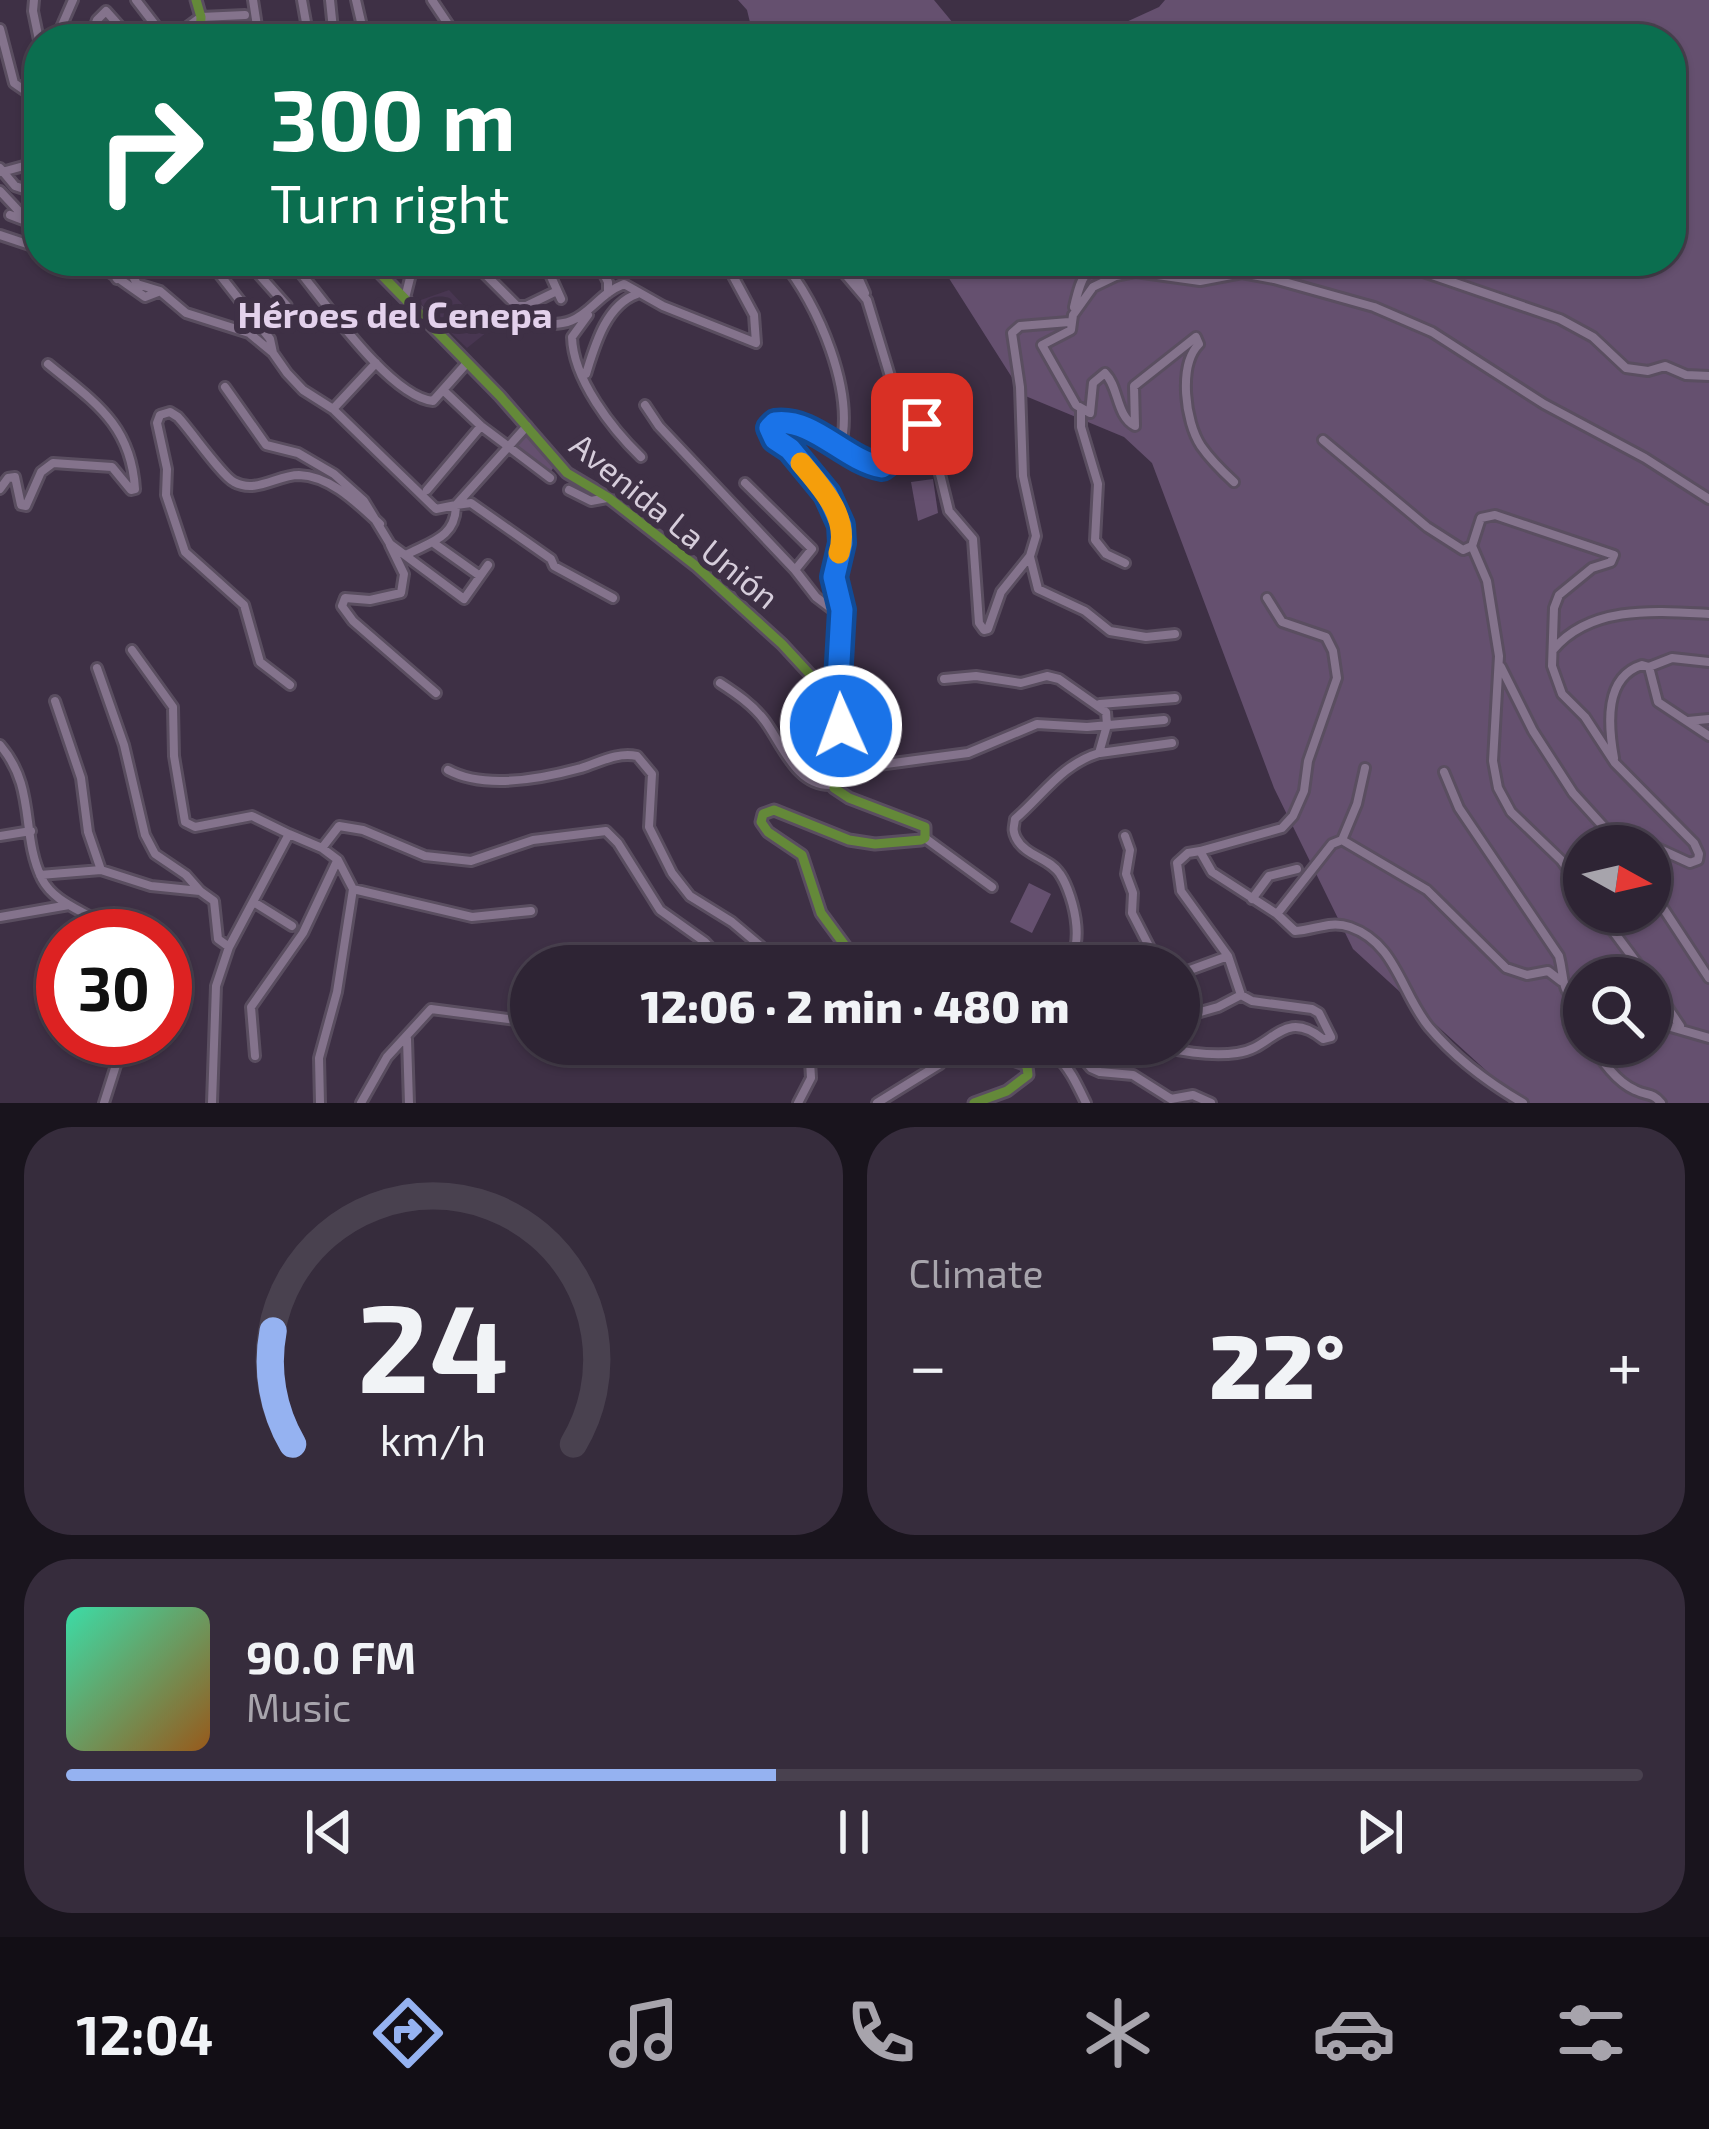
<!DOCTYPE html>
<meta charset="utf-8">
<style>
body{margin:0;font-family:"Exo 2",sans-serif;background:#362c3c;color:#f1f3f6;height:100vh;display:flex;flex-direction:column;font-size:45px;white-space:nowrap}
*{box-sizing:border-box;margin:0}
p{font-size:39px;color:#a7a4ac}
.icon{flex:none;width:66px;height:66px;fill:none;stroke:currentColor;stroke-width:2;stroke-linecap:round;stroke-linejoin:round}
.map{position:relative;height:1103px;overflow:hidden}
.drawer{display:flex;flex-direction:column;gap:24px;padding:24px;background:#19141d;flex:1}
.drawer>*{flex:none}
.banner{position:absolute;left:24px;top:24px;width:1662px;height:252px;border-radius:48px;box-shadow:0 3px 9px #0004,0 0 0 3px #49414f;background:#0b6e4f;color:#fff;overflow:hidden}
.needle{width:78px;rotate:98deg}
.controls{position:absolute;left:1563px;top:825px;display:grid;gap:24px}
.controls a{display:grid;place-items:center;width:108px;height:108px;border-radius:50%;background:#2e2434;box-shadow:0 3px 9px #0004,0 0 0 3px #49414f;font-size:60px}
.speed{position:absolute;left:36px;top:909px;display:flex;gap:24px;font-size:60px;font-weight:700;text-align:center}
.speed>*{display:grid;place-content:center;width:156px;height:156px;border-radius:50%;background:#2e2434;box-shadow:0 3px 9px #0004,0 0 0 3px #49414f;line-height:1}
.speed .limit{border:18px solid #d22;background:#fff;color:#111}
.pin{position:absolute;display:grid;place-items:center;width:102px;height:102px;color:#fff;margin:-51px;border-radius:24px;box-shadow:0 6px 18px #0006}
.me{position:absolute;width:132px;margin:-66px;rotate:358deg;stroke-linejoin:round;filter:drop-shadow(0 0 9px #0008)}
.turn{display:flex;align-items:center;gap:42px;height:252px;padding:0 48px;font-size:54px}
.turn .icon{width:156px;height:156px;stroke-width:2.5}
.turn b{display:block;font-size:84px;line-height:102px}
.big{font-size:90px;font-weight:800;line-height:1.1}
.drawer .widget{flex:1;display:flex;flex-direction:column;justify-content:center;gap:18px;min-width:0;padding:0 42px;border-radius:48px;background:#362c3c}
.drawer .dial{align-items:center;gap:0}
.dial svg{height:312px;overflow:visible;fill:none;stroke:#49414f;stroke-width:7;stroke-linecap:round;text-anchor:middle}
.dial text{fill:#f1f3f6;stroke:none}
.song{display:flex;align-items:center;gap:36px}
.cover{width:144px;height:144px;border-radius:18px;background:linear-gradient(135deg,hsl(160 70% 55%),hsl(30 70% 35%))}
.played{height:12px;border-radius:6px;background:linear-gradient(90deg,#95b2f1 45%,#49414f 45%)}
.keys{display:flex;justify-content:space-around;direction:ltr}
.heat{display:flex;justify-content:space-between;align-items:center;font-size:66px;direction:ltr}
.drawer .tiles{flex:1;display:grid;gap:24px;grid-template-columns:1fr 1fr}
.widget:last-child{grid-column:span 2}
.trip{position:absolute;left:510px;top:945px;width:690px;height:120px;border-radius:60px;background:#2e2434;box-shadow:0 3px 9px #0004,0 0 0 3px #49414f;font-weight:800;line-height:120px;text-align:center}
.dock{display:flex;height:192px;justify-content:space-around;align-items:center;background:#120e15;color:#a7a4ac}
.dock .icon{width:84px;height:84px}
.dock .active{color:#95b2f1}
.dock b{font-size:54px;color:#f1f3f6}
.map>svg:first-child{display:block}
</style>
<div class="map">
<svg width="1709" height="1103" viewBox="0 0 1709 1103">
<rect width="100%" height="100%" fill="#3e3045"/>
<path fill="#483651" d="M244,18L246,39H207V20Z
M449,290L465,307L471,310L477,305L491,321L484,328L487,332L467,348L418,301Z"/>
<path fill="#65506f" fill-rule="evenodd" d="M738,0H934L958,29L952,39H859L836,22L781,39H754L747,10Z
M1165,0H1709V1103H1509L1491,1075L1353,949L1274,788L1152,463L1124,437L1023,395L938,261H1671V39H1089L1159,7ZM1584,846H1650V912H1584ZM1584,978H1650V1044H1584Z
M527,429L555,465L550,473L513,446Z
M933,479L938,513L918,521L911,482Z
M1029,883L1051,894L1032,933L1010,922Z"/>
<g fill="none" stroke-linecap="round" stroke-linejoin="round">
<defs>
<path id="minor" d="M34,0L33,11L39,40
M136,0L166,39
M253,0L259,39
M302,0L309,39
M330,0L334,39
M356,0L365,39
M432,0L458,39
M0,29L14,83L27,92H39
M56,39L73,0
M90,39L97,20L106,11L131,39
M171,39L201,17L245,15
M0,168L15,186L39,194
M2,172L31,164L39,154
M0,191L28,221
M10,215L39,226
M0,235L39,248
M67,261L101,266L145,297L158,292
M106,261L117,279
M125,261L137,284L160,291L186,313L249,333L272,352
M215,261L220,275L270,339L273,353L287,373L303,390L333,409L436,509L456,505L527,426
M247,261L287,306
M291,261C321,296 389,397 433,401L466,364
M472,261L533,322C587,333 588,298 624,284L663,306L756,343L754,315L725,261
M544,261L561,299
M597,261L608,282V293
M782,261C818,303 856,393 840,448
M834,261L867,300L909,439
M851,261L865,293
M1391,261L1560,319L1593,337L1626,368L1648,371L1665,366L1686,375L1709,376
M405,298L411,274L420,261
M516,306H526L557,291
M1074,307C1084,265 1086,270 1125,261
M588,315L572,337C573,379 612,429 641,457
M586,374C595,345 606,305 637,294
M225,387L266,445L298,453L334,474L364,501L390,544L464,599L488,565
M443,390L481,426L550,478
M645,405L659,426L795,570L816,597L841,616
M333,409L376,363
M1081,410V427L1098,484L1095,540L1106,554L1125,563
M1323,440L1427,527L1463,550L1472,546L1481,518L1495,515L1614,555L1611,562L1592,568L1559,595L1554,608L1552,666L1562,694L1585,717L1615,763L1694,843L1699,854L1698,860L1690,863L1642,841L1624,846
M1234,482C1222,471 1210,459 1201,446C1185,422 1178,365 1199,344L1196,337L1134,386L1135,426C1116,416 1119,387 1105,373L1093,383L1090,413L1076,405L1042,345L1071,330L1073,315L1093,287L1116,276L1136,272L1200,281L1242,273L1274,279L1374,307L1432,332L1544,404L1645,458L1709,499
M745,483L812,549L795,570
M0,489L8,478L15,477L21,505L26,506L41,472L53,463L112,467L131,490L135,489C131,424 94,402 48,364
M427,490L481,426
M569,490L591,501L607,498
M435,544L480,576
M390,545L404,574L401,593L370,600L345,598L342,606L353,621L436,693
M1472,546L1487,581L1499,656L1493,761L1498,788L1511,812L1561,860L1584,892
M406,555C430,542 456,538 456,505L471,503L551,559L554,566L613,598
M1030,557L1038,589L1085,611L1110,631L1146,637L1175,634
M132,650L173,707L174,756L185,822L195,827L252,816L289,834
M1553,650C1590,605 1656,611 1709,614
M1501,667L1533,731L1573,793L1621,846
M1649,667L1672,658L1709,662
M97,668L124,745L145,835L155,854L186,875L200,891
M944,679L976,676L1021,683L1047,676L1059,679L1106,712L1107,725L1099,753C1062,764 1043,795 1015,819C1014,828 1012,829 1016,838C1025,856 1050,858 1060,874C1074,895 1091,960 1056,966
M720,683C737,694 753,705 765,721C783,746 797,787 832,785
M290,685L260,662L244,605L185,552L166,495L167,469L157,423L160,415L170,412L178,417C191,431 222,476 234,482C256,494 277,475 299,475C331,476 358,504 380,524
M55,701L81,778L88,832L101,870
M1100,704L1175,698
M1688,721L1709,719
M841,723L838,680L842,610L834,577L842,543L841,525L827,494L790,449L773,437L770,427L775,423C814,418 844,460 882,467L904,451L920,424L928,425L949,511L973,539L979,623L984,630L988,629L1001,592L1030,556L1036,536L1023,476L1020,387L1012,333L1020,326L1069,322
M0,745C37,788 20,834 42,879C57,908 97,913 116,936
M1100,753L1172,743
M1614,758C1608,725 1604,677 1642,665L1649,667L1658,702L1709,736
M871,766L968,753L1037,724L1087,727L1164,720
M448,770C485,790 541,779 581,768C600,762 617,752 637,756L652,774L649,827L672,873L690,896L732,922L784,966
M1444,772L1459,808L1559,956C1566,983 1558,989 1584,1008
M0,836L31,831
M1125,836L1130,850L1126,874L1133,893L1132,913L1150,948L1154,966
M925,838L992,887
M1342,840L1357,804L1365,768
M322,848L339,826L363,830L425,856L471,861L533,840L606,831L618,843L660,910L705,942L728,966
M1200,851L1282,828L1293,816L1304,791L1308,761L1337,678L1333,651L1326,637L1282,622L1267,598
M40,875L101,870L151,886L200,891L214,901L218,939L229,947
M1650,888L1709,978
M353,889L472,917L531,911
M1252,899L1269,876L1297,869
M255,903L292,926
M1599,912L1648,978
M1277,914L1332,844L1342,840L1427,890L1506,968L1527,975L1548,971L1561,981
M0,917L69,905
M1074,956L1106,966
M1179,974L1228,956
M1650,981L1680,1026
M1179,1018L1218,1007L1241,995
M1650,1021L1709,1038
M102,1038L117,1062L104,1103
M407,1039L409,1103
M1071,1044L1091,1068L1100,1072L1133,1075L1171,1099L1193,1095L1211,1103
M1150,1044C1175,1051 1211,1057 1237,1053C1273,1049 1283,1007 1323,1039L1331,1037L1319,1013L1312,1009L1252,1001L1241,995L1228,956L1181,891L1177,863L1188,853L1200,851L1212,872L1277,914L1295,931C1315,930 1330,920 1350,927C1396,943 1401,993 1429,1027C1456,1059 1487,1082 1523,1103
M1593,1044C1601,1061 1617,1082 1635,1090C1647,1096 1652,1092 1661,1103
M968,1050C982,1050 994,1046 1007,1045C1057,1041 1067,1064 1086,1103
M255,1056L251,1007L303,933L337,861
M212,1103L216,986L229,947L289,834L322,848L338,860L353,889L337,992L319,1058L320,1103
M361,1103L387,1057L431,1009L531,1022
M798,1103L811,1078L809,1044
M877,1103L940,1064L948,1049H953"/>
<path id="major" d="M196,0L201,17L200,39
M368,261L500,396L567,473L609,498L696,566L782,644L818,683L848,739L871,766L865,775L837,778L834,788L849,798L925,827V838L921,840L875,844L849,840L774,810L763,814L761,822L768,832L802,855L821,913L860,966
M941,1044C967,1061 1002,1051 1027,1066L1028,1075L1007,1091L974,1103"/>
</defs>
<use href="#minor" stroke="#5a4e60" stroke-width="14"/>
<use href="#major" stroke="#5a4e60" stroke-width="15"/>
<use href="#minor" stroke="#84738c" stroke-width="8"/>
<use href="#major" stroke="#648939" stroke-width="9"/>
</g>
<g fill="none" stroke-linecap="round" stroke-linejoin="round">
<defs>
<path id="route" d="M841,726L838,680L842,610L834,577L842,543L841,525L827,494L790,449L775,439L770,428L775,423C814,418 844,460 882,467L904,451L922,424"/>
</defs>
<use href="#route" stroke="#114b97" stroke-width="30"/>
<use href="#route" stroke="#1a73e8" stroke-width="21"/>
<path stroke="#f59e0b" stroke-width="21" d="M801,463C823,489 850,518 839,553"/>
</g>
<g text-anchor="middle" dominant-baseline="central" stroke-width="12" stroke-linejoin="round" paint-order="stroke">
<g font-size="33" fill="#d6cddb" stroke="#3e3045">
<text transform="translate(675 520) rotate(39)">Avenida La Unión</text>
</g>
<g font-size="36" font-weight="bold" fill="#e3d1ec" stroke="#3e3045">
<text x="395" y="313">Héroes del Cenepa</text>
</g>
</g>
</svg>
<div class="controls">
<a><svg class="needle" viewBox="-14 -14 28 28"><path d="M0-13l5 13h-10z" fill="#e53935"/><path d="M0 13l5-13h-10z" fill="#a7a4ac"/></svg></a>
<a><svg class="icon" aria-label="search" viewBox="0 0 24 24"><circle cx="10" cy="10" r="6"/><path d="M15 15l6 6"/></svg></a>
</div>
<div class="speed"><div class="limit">30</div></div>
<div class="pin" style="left:922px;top:424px;background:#d93025"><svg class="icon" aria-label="arrive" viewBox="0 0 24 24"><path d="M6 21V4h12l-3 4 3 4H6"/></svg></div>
<svg class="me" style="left:841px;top:726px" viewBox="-20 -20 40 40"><circle r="17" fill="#1a73e8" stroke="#fff" stroke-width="3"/><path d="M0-11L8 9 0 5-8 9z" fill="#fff"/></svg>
<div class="trip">12:06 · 2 min · 480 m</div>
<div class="banner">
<div class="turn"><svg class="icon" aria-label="right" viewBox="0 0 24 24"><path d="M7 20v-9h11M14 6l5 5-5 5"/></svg><div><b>300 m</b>Turn right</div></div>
</div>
</div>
<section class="drawer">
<div class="tiles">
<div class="widget dial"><svg viewBox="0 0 100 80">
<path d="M14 69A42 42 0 1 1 86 69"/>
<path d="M14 69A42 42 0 0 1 9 40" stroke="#95b2f1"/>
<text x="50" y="56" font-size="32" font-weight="700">24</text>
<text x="50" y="72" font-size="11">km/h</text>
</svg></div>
<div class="widget"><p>Climate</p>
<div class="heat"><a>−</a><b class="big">22°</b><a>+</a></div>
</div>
<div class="widget">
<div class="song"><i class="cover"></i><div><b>90.0 FM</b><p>Music</p></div></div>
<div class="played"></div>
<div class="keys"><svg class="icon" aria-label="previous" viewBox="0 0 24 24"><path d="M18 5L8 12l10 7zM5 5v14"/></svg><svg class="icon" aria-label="pause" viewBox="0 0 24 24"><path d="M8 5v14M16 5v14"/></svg><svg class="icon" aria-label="next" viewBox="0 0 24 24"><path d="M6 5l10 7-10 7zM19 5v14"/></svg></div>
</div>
</div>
</section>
<nav class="dock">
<b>12:04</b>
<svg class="icon active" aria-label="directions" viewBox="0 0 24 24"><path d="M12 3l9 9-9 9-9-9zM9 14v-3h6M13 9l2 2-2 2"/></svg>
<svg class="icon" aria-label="music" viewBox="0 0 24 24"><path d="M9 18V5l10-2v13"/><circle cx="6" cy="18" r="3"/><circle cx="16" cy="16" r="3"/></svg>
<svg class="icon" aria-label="phone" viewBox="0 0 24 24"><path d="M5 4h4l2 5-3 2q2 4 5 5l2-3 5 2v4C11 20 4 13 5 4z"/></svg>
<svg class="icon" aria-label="climate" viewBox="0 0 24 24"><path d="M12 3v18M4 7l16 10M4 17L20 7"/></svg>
<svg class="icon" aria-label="car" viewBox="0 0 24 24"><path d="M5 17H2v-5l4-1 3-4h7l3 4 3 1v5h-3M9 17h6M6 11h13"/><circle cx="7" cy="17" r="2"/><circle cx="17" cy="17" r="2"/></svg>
<svg class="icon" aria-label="filters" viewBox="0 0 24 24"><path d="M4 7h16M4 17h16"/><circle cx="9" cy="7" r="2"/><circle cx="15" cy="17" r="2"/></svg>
</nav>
